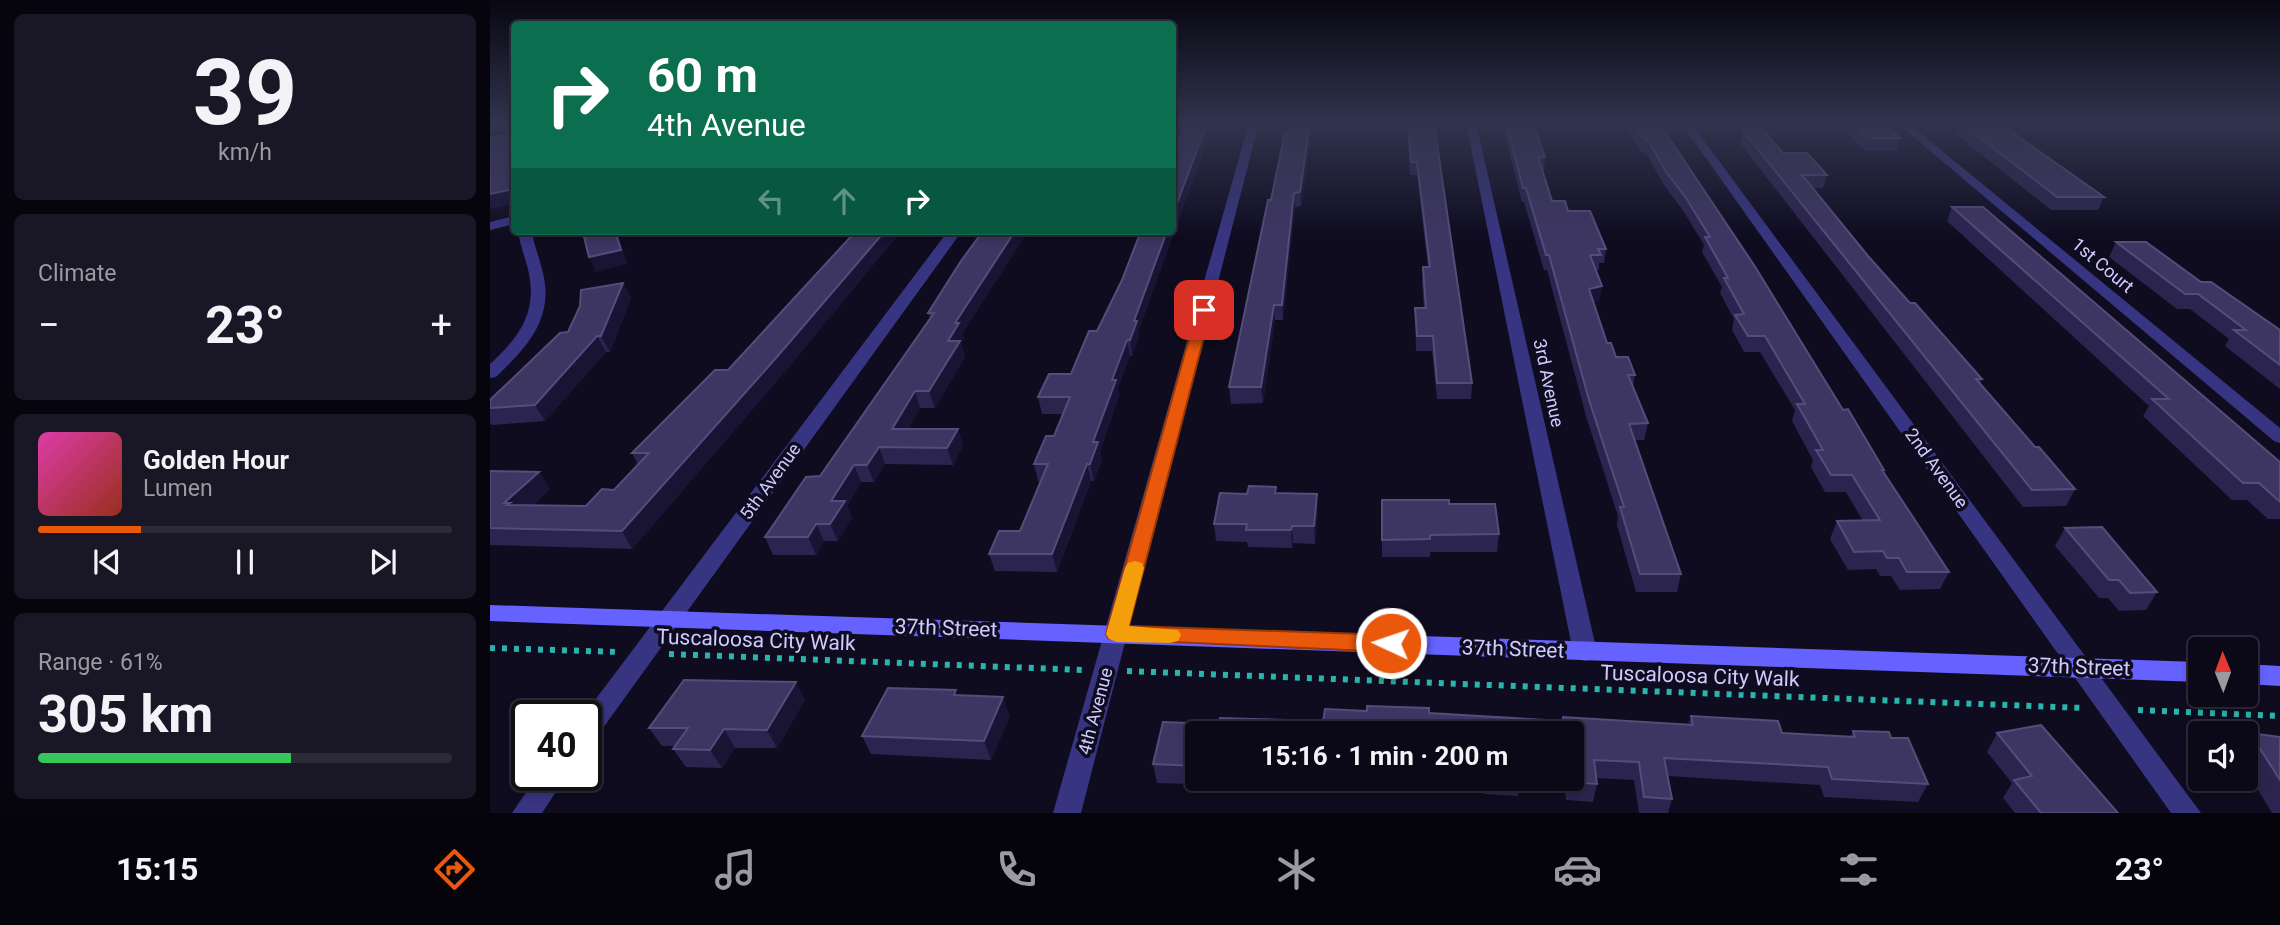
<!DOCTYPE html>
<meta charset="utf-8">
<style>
body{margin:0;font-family:Roboto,sans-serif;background:#191725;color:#f1f3f6;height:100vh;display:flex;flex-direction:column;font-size:26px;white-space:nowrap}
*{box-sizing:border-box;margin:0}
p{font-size:23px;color:#9a9aa2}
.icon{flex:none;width:38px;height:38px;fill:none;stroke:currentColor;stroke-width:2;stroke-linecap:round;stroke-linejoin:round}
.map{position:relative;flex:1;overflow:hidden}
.details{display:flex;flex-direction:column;gap:14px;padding:14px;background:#06050d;width:490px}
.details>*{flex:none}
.guide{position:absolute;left:21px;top:21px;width:665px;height:214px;border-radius:7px;box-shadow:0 4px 10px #0003,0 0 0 2px #2b2a37;background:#0b6e4f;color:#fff;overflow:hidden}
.needle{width:46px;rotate:359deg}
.tools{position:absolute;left:1698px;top:637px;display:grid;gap:14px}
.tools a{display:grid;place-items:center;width:70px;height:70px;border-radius:7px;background:#0b0918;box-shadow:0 4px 10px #0003,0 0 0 2px #2b2a37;font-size:35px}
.speed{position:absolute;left:21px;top:700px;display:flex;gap:14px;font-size:35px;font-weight:700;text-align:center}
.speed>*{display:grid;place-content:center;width:91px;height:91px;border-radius:50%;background:#0b0918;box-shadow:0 4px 10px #0003,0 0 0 2px #2b2a37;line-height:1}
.speed .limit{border:4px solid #111;border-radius:10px;background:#fff;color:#111}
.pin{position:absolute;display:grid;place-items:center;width:60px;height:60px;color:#fff;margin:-30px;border-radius:14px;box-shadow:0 4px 10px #0006}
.me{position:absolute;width:77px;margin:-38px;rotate:273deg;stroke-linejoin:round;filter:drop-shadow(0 0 5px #0008)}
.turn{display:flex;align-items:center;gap:24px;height:147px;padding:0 21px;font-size:32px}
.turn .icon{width:91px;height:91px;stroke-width:2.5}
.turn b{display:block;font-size:49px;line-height:60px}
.lanes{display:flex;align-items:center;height:66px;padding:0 21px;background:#0003;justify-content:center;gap:35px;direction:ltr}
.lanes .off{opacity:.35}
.big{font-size:52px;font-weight:700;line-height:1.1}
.details .widget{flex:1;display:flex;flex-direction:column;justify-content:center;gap:10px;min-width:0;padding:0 24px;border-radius:10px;background:#191725}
.details .dial{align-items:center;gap:0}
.dial b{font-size:91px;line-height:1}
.song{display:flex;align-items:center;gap:21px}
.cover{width:84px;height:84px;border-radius:10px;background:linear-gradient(135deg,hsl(320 70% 55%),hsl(10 70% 35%))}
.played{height:7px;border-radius:4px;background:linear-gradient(90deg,#ea580c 25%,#2b2a37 25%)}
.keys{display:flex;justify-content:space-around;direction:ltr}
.heat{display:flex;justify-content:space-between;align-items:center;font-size:38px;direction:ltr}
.charge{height:10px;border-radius:5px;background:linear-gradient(90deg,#34c759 61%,#2b2a37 0)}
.trip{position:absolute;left:695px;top:721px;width:399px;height:70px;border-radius:7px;background:#0b0918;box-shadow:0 4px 10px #0003,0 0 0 2px #2b2a37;font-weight:700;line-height:70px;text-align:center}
.menu{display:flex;height:112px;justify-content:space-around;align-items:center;background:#04040a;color:#9a9aa2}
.menu .icon{width:49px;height:49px}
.menu .active{color:#ea580c}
.menu b{font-size:32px;color:#f1f3f6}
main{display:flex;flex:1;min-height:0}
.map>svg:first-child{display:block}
</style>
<main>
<section class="details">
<div class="widget dial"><b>39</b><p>km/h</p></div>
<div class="widget"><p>Climate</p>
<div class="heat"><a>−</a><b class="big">23°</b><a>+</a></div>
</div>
<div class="widget">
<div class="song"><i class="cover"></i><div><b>Golden Hour</b><p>Lumen</p></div></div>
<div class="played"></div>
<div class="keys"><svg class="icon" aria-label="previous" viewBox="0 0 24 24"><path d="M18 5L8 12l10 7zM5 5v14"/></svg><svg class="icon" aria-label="pause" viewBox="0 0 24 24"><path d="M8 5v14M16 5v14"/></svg><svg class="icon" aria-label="next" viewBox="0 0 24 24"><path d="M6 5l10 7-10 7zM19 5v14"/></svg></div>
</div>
<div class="widget"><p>Range · 61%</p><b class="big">305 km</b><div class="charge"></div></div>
</section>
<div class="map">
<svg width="1790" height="813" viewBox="0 0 1790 813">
<rect width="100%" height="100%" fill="#0f0c20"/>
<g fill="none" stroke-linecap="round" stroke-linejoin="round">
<path stroke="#29b5ac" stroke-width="6" stroke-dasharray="5 7" stroke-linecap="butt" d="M0,648L129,652
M179,654L594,670
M637,671L1594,708
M1648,710L1790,716"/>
<path fill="#373581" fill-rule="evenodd" d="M682,123H756L751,126L682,129Z
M759,123H769L591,813H563Z
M976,123H986L1107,652L1103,659L1095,661L1087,659L1083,652Z
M1191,123H1201L1711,813H1681Z
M1407,123H1418L1790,428V443L1784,441Z
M24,216V224L0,230V222Z
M28,231H42C44,246 50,259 53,273C64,319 37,347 6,377L0,378V364C28,338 47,314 39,274C36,259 30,246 28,231Z
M458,231H472L105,739L96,742V716H93Z
M48,775H77L52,813H22Z"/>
<path fill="#6562ff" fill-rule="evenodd" d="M0,605L1710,662V682L0,621Z
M1755,664L1790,666V686L1755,684Z"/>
</g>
<path fill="#2b244f" d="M823,123L811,206L805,207L793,320H785L773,403L741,404L739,387L781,200L799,132Z
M922,123H944L982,383L981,399H947L942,351H926L925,308H934L932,282L933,267H938L927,175H920L918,124H922Z
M1012,123H1043L1055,157L1054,170H1052L1062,201L1078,211L1116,249L1114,263H1109V270H1106L1112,286L1109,301L1103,302L1117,343L1126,357L1145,375L1143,387L1158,423L1154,440H1145L1191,574L1187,592H1146L1127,525L1128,516L1096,416L1057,270H1054L1034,202H1032Z
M1135,123H1169L1353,410L1394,470L1393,472L1459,572L1450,589L1410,590L1401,576H1390L1386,569L1358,570L1340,539L1347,521H1373L1356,492H1335L1321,467L1323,460L1302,421L1305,410L1270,352H1254L1242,330L1244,319L1230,293L1232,287L1212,252L1214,245L1194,212L1174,185L1157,155L1149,150Z
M1346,123H1393L1410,138L1406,151H1375Z
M1471,123L1614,197L1608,210H1561L1467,135Z
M1253,131L1337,175L1333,188H1323L1378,256L1420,303L1492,379L1490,384L1545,447L1585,489L1576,506L1533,507L1250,143Z
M718,138L648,332L649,337L642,356H640L628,388L629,396L610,451L612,459L604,481H601L567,572L505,571L499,554L530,531L550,481H548L544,464L564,436L573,414H552L548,397L581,374L607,331L632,280L649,236L648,231Z
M1462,207L1790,462V519H1778L1757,500H1742L1653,416L1659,406L1457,221Z
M366,231H411L293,374L142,549L0,545V471L49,472L60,489L42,506H96L124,490L148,465L142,453L238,370Z
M493,231H538L472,334L474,338L471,343L475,357L445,408H430L418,429H468L473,446L463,465L395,464L384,482H371L357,506L362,518L348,541H334L326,555H283L275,537L330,476L440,318L438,313Z
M1626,242L1711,282L1790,330V389L1735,346L1739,339L1700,309H1687L1619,257Z
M133,283L141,298L120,352H116L55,421L2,425L0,423V400Z
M786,487V493L828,511L825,544L803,543L802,548L758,547L757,542L726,541L724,524L757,494Z
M892,500L959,504L1009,534L1007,552H940V557H892Z
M1575,528L1667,592L1656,610L1629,611L1618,598H1609L1565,546Z
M468,696L520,716L501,760L381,754L372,736Z
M315,700L287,748H245L232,768L196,767L183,749L185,746H172L159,728Z
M877,706L939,708V713L1073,721V717L1198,725L1201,716L1288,721L1292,733L1360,737L1363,731L1399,732L1401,738H1418L1438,784L1428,802L1334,797L1330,785L1178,776L1182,799L1178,813H1149L1144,780L1106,778L1107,784L1103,802L1076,800L1074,784L1029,781L1028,796L994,794V781L966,779H1082V733H707V779H804L803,787L667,783L663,764L673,722L728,724L730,718L833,721L835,709L877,711Z
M1507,733L1628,813H1525L1513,798L1522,783L1497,752Z
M1760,733L1790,737V813H1782L1755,768V740Z"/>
<path fill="#191334" d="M820,123H823L811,206L810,192Z
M17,125L24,137L0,142V128Z
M716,126L718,138L648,332L649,337L642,356L640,340L644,321L677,231H682V217Z
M24,189V204L0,209V194Z
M804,193L805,207L793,320L792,305Z
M125,231H133L127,232L138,264L106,272L99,257Z
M395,231H411L293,374L142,549L132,531Z
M525,231H538L472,334L474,338L471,343L475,357L445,408L439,391L465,323Z
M133,283L141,298L120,352L111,336Z
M1112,286L1109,301L1097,304L1099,289Z
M784,305L785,320L773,403L771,387Z
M107,336L116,352L55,421L45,405Z
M637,340L640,356L628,388L629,396L610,451L612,459L604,481L600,464L603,442L622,380Z
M425,391L430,408L408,445L402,429Z
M468,429L473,446L463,465L457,448Z
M389,447L395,464L384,482L377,465Z
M597,464L601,481L567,572L562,554Z
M364,465L371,482L357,506L362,518L348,541L340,524L341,501Z
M49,472L60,489L29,517L14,503Z
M827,494L828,511L825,544L824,526Z
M326,524L334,541L326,555L318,537Z
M802,526L803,543L802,548L801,530Z
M306,682L315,700L287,748L277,730Z
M513,697L520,716L501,760L494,741Z
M234,729L245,748L232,768L220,750Z"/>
<path fill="#3d3662" stroke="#544d7b" stroke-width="2" d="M0,123H24V189L0,194V138L20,134L17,125L0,128Z
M801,123H820L810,192L804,193L792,305H784L771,387H739L778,200H781L795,132H799Z
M923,123H944L982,383H947L943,336H927L925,308H936L933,267H940L927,162H921L918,124H923Z
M1016,123H1043L1055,157H1048L1062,201H1075L1078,211H1100L1116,249H1108L1111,255H1100L1112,286L1099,289L1117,343H1121L1126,357H1138L1145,375H1138L1158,423L1139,424L1191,574H1150L1130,507H1134L1099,400L1059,255H1056L1036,188H1033Z
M1143,123H1169L1264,265L1353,410L1358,409L1394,470H1392L1459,572H1417L1409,558H1397L1393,551L1364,552L1347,521L1390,520L1362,475H1341L1326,450H1333L1307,404H1315L1275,336H1258L1245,315L1254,314L1234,278H1238L1215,237H1220L1196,198L1176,172L1159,142L1151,137Z
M1263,123H1267L1293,153H1317L1337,175H1312L1378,256L1420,303H1425L1492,379H1486L1545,447H1549L1585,489L1542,490L1253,131Z
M1362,123H1393L1410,138H1378Z
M1471,123H1509L1614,197H1567Z
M696,126H716L682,217V155Z
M1462,207H1493L1790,462V502L1769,483H1753L1662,399H1679Z
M100,231H125L131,250L99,257L94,237L102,235Z
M366,231H395L286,358L132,531L0,528V471L49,472L14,503H20L17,505L96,506L112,489L124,490L159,453H142L225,370H238Z
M493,231H525L465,323H469L458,341H470L439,391H425L402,429H468L457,448L389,447L377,465H364L341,501H355L340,524H326L318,537H275L316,477L330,476L444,313H438L471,261Z
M651,231H677L644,321H647L640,340H637L622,380H626L603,442H608L600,464H597L562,554H499L509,531H530L558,464H544L556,436H564L580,397H548L559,374H581L599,331H607L632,280Z
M1626,242H1656L1711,282H1721L1790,330V365L1744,330H1756L1708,294H1695Z
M133,283L111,336H107L45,405L0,408V400L70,333L78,332L90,306L91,290Z
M759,486L786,487L785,493L827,494L824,526H802L801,530H756L757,524H724L730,493L757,494Z
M892,500H959V504H1005L1009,534L940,535V539L892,540Z
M1612,527L1667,592L1640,593L1629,580H1619L1575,528Z
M194,680L306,682L277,730L234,729L220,750L183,749L198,728H159Z
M398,688L466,690L464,695L513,697L494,741L372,736Z
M877,706L939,708V713L1073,721V717L1203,725L1201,716L1288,721L1292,733L1365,737L1363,731L1399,732L1401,738H1418L1438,784L1342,779L1338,767L1174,758L1182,799L1154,797L1149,762L1104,760L1107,784L1079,782V779H1082V733H707V766L663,764L673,722L728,724L730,718L833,721L835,709L877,711Z
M1551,725L1628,813H1551L1524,780L1542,776L1507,733Z
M1760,733L1790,737V780Z"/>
<linearGradient id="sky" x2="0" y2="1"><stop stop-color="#080712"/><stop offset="0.52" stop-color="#31344e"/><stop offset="1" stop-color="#31344e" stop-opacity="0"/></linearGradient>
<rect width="1790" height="237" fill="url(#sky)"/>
<path fill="#ea580c" stroke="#983908" stroke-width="2" d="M714,306L721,310L639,626L901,635L908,638L911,643L908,649L901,652L619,639L616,634L707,310Z"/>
<path fill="#f59e0b" d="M645,561L652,563L654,568L639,626L688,630L691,635L688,641L680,643L627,642L619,639L616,634L635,568L638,563Z"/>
<g text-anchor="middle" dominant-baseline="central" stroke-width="7" stroke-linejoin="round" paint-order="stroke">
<g font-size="18" fill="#d0cbff" stroke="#0f0c20">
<text transform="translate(1613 265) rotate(40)">1st Court</text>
<text transform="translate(1059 383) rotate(78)">3rd Avenue</text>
<text transform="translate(1447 468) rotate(54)">2nd Avenue</text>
<text transform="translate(280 481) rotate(-54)">5th Avenue</text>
<text transform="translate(605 711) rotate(-75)">4th Avenue</text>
</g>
<g font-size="21" fill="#d0cbff" stroke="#0f0c20">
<text transform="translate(456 628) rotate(2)">37th Street</text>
<text transform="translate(266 640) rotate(2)">Tuscaloosa City Walk</text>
<text transform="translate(1023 649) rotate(2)">37th Street</text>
<text transform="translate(1589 667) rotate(2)">37th Street</text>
<text transform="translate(1210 676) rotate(2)">Tuscaloosa City Walk</text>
</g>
</g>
</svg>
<div class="tools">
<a><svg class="needle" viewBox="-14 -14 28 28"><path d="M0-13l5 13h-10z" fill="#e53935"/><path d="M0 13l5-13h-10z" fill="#9a9aa2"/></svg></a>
<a><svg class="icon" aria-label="sound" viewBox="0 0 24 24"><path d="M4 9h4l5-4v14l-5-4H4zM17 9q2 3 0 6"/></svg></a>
</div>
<div class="speed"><div class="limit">40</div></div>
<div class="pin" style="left:714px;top:310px;background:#d93025"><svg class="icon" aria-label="arrive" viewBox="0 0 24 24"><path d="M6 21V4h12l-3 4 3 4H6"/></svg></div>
<svg class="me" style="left:901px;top:643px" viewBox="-20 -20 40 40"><circle r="17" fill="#ea580c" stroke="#fff" stroke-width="3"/><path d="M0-11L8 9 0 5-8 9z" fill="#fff"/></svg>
<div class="trip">15:16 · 1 min · 200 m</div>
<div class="guide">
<div class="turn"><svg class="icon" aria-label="right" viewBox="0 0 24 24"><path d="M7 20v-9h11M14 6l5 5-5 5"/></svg><div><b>60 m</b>4th Avenue</div></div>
<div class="lanes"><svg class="icon off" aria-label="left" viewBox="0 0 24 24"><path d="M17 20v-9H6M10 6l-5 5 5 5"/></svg><svg class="icon off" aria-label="ahead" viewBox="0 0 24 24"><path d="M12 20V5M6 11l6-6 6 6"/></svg><svg class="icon" aria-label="right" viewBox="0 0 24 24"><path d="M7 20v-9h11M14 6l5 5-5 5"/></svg></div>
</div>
</div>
</main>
<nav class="menu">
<b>15:15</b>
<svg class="icon active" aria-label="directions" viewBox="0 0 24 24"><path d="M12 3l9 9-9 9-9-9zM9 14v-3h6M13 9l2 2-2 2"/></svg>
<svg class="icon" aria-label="music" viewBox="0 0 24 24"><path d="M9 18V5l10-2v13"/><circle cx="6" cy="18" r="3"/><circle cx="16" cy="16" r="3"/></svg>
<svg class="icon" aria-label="phone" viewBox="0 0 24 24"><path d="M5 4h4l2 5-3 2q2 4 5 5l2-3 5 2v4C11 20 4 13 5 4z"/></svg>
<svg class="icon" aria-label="climate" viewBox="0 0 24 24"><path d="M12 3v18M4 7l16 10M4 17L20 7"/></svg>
<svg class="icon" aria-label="car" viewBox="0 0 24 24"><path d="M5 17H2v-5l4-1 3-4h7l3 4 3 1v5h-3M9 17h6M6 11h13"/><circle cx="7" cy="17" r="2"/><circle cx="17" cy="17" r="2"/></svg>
<svg class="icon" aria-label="filters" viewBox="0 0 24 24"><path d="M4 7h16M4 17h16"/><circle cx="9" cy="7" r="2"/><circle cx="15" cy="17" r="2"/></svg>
<b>23°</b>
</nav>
